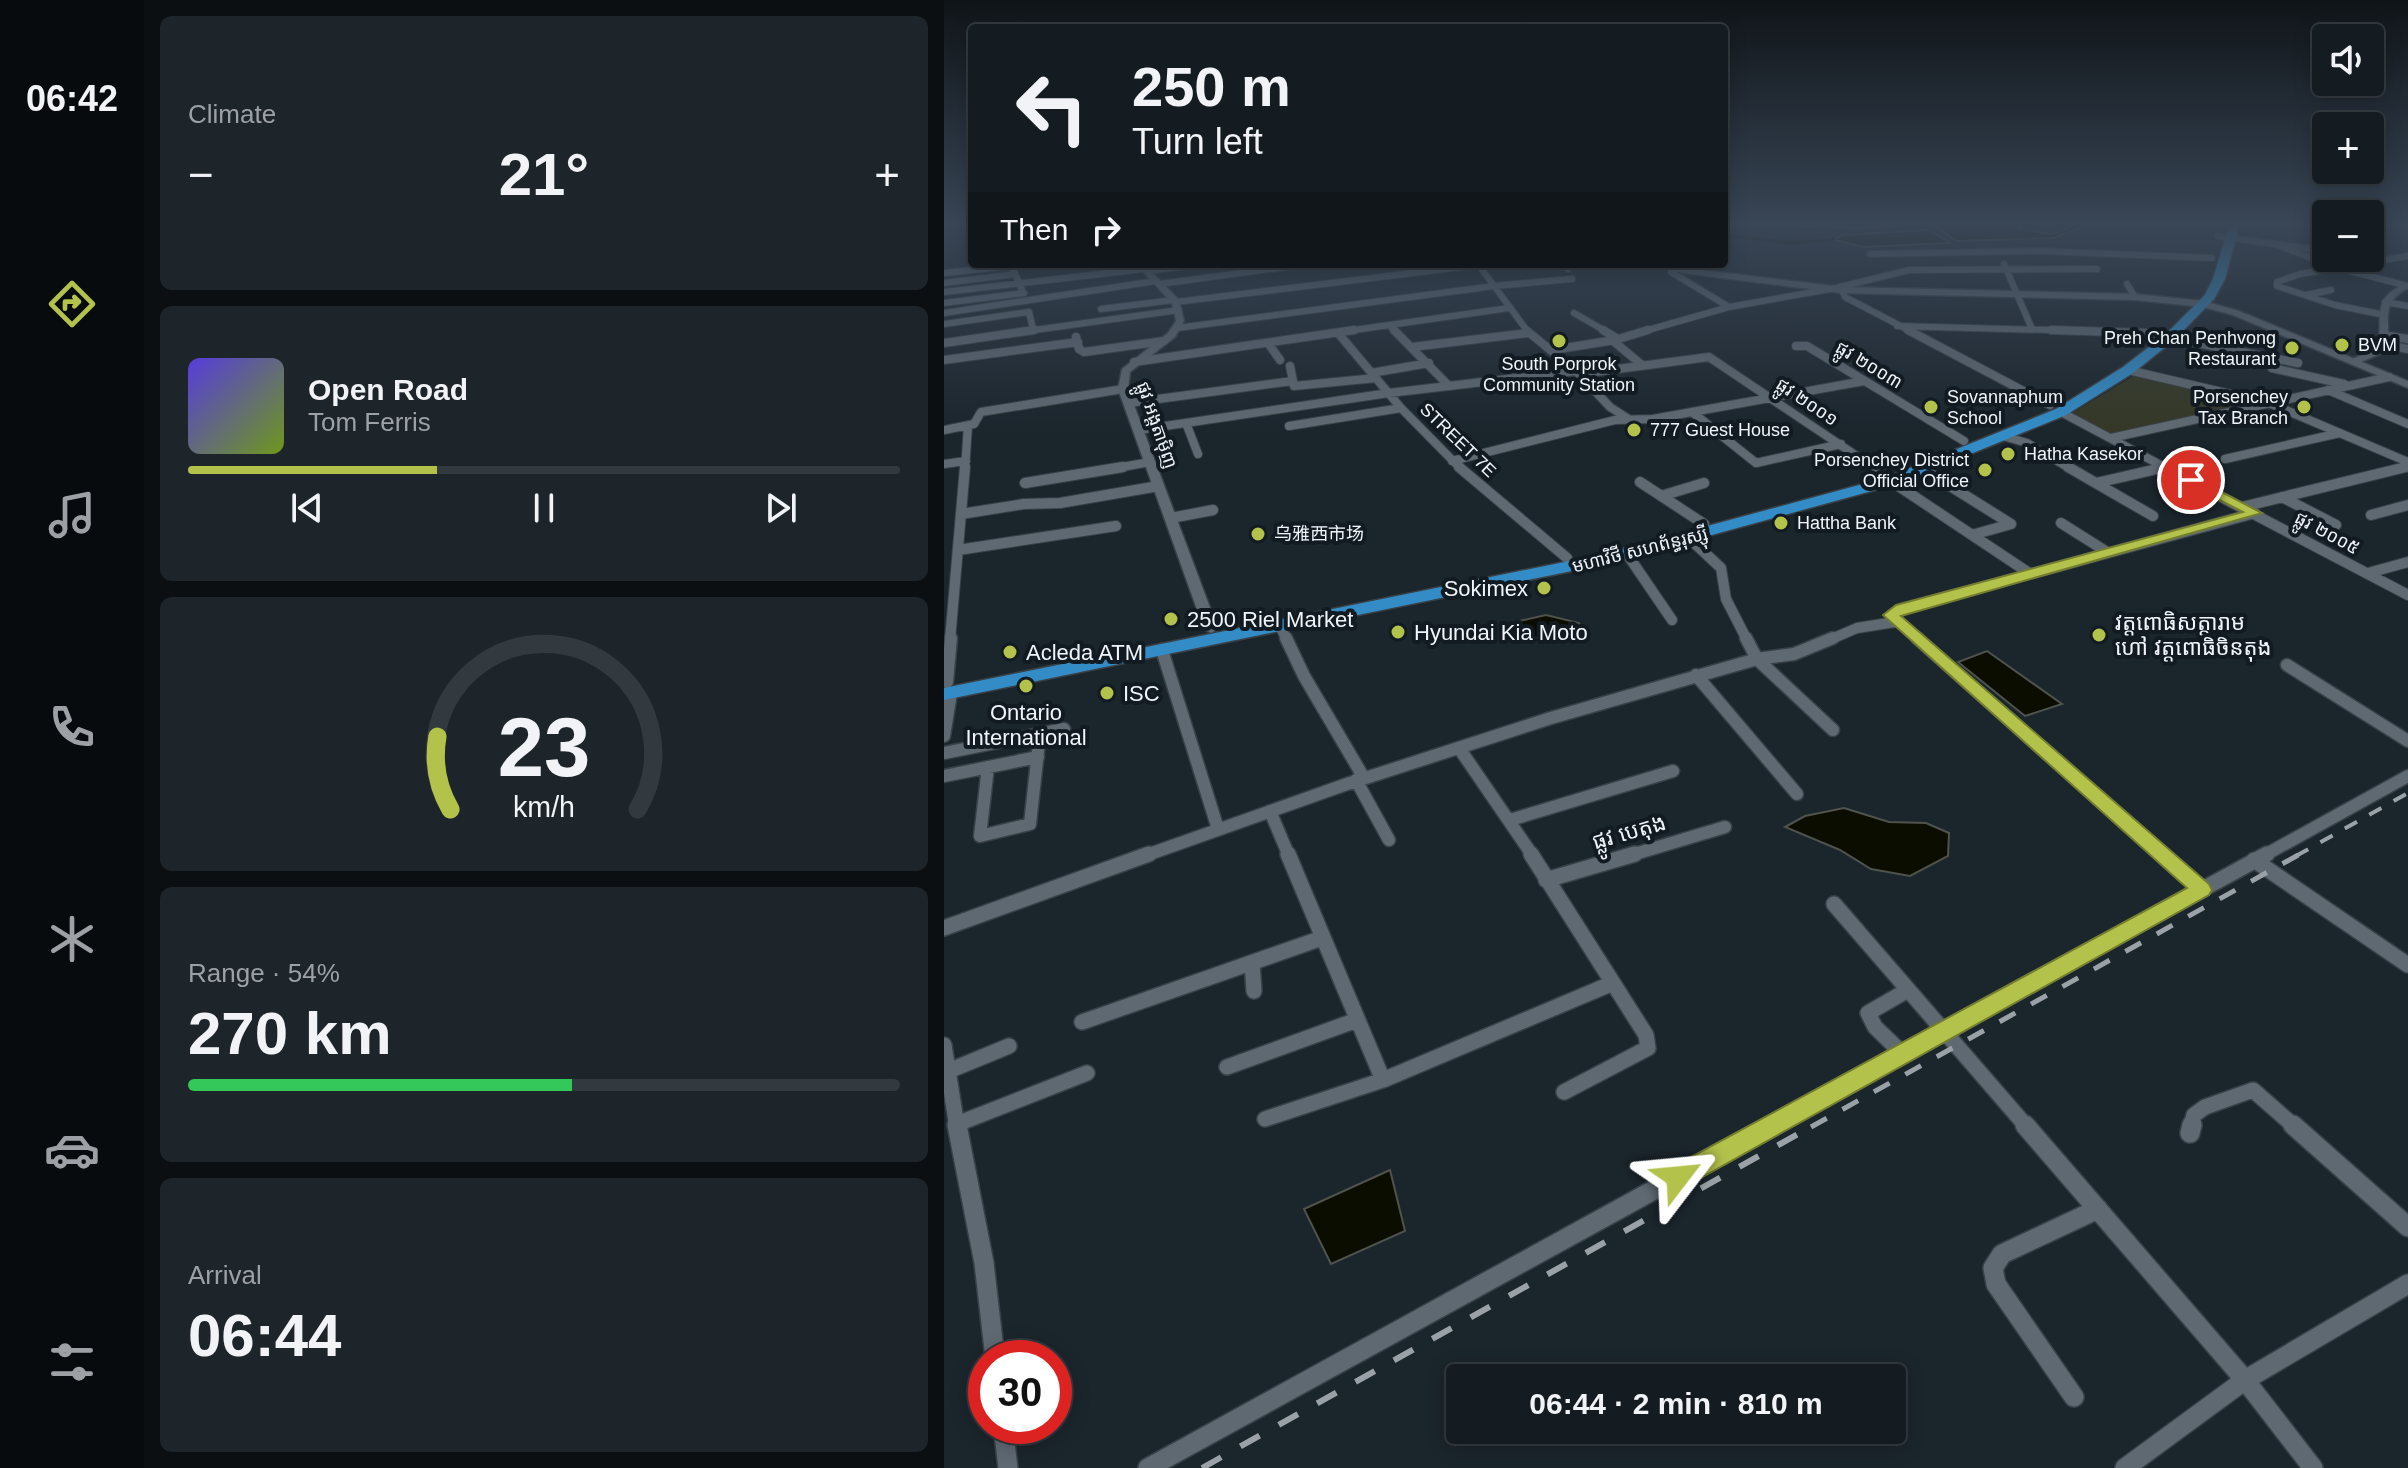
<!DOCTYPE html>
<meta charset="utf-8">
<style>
body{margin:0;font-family:Arial,"Noto Sans SC","Noto Sans Khmer",sans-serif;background:#1d252a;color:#f1f3f6;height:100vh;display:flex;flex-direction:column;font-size:30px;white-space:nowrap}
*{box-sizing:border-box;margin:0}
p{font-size:26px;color:#9da1a5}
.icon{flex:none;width:44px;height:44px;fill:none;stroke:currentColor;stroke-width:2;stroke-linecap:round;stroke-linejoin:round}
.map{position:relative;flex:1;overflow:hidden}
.sheet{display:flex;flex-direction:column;gap:16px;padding:16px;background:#0b0f12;width:800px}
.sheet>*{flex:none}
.hud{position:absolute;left:24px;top:24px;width:760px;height:244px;border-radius:8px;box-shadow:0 4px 20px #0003,0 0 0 2px #333a3f;background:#141c21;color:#f1f3f6;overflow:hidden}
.controls{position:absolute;left:1368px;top:24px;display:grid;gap:16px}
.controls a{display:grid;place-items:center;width:72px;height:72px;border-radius:8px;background:#141c21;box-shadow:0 4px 20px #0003,0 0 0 2px #333a3f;font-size:40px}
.speed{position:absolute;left:24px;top:1340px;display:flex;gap:16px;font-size:40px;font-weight:700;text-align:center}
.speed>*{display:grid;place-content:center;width:104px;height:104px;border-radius:50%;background:#141c21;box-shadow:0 4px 20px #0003,0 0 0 2px #333a3f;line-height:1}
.speed .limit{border:12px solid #d22;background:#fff;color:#111}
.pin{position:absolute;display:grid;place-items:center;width:68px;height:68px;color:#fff;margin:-34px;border:4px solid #fff;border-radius:50%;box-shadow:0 2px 8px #0007}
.me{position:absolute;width:88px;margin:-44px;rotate:61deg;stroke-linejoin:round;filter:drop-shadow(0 0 6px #0008)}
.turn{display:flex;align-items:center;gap:28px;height:168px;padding:0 32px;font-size:36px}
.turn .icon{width:104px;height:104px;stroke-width:2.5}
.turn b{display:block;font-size:56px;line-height:68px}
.then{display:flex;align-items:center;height:76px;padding:0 32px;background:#0003;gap:16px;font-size:30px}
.big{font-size:60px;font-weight:800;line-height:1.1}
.sheet .widget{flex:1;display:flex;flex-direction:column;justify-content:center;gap:12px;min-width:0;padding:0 28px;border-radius:12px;background:#1d252a}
.sheet .dial{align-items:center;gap:0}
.dial svg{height:208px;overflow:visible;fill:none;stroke:#333a3f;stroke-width:7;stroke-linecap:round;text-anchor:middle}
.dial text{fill:#f1f3f6;stroke:none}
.song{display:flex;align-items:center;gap:24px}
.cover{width:96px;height:96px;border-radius:12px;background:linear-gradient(135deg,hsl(250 70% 55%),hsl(80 70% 35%))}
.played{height:8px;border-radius:4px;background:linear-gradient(90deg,#b3c24b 35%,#333a3f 35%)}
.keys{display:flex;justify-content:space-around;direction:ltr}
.heat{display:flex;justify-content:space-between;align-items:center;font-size:44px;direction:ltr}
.charge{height:12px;border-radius:6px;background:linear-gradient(90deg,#34c759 54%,#333a3f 0)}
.trip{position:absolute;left:502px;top:1364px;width:460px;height:80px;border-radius:8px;background:#141c21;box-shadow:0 4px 20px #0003,0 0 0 2px #333a3f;font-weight:800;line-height:80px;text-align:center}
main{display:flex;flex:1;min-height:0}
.dock{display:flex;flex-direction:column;width:144px;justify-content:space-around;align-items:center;background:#080b0d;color:#9da1a5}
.dock .icon{width:56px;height:56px}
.dock .selected{color:#b3c24b}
.dock b{font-size:36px;color:#f1f3f6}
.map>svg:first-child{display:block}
</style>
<main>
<nav class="dock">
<b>06:42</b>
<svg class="icon selected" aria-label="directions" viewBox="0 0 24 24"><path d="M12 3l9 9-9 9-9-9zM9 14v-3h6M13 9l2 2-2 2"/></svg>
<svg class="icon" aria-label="music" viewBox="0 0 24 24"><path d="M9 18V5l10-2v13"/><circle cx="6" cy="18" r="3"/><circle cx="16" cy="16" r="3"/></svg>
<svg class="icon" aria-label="phone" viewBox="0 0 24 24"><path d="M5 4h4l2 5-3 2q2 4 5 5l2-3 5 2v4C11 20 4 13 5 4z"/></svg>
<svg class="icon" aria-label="climate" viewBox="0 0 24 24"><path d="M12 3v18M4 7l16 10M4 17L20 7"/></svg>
<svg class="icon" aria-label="car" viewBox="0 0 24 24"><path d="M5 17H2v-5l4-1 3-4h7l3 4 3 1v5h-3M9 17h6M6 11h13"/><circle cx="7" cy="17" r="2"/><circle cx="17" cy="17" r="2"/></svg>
<svg class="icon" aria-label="filters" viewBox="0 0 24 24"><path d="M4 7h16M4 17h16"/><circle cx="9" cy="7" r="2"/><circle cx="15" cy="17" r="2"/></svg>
</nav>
<section class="sheet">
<div class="widget"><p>Climate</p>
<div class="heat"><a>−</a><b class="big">21°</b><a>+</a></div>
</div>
<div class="widget">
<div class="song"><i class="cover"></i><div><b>Open Road</b><p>Tom Ferris</p></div></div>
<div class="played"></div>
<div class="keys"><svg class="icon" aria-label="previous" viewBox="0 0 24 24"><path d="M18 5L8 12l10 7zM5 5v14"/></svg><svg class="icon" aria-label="pause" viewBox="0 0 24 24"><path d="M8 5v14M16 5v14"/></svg><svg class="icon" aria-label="next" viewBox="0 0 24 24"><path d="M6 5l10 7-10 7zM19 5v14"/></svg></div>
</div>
<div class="widget dial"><svg viewBox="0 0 100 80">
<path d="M14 69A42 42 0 1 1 86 69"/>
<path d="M14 69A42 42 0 0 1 9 41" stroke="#b3c24b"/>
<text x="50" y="56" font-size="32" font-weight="700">23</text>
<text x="50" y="72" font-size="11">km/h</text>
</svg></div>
<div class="widget"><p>Range · 54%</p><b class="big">270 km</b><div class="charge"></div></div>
<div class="widget"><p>Arrival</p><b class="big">06:44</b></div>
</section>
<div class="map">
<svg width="1464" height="1468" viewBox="0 0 1464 1468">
<rect width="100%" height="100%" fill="#1b252c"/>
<path fill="#353826" d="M1191,375L1308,402L1165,434L1127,414Z"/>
<path fill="#0b0d00" stroke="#4f534b" stroke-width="2" d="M1075,223V229L1108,234L1137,223H1147L1110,238L1013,241L988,224Z
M985,230L1006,243L921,247L890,240L899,235Z
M602,615L635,623L638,636C616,647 606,634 585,639L571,622Z
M1043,651L1118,704L1081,716L1014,662Z
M900,808L945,822L982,823L1005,833L1004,856L966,876L927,869L896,850L841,827L861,816Z
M446,1170L461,1231L387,1264L360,1209Z"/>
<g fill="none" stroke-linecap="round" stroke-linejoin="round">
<path stroke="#4f534b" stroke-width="2" d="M785,223L914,229L988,224"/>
<path fill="#0b0d00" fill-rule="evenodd" d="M780,233L848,241L890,238L893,240L848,245L780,237Z"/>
<defs>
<path id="minor-far5" d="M1274,236L1382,251
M1328,243L1394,268L1464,286
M926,254L1097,251L1268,258
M534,264L584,332
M617,264L624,269
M1060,264L1088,329
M732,269L727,272L785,307
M203,271L258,264
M0,273L68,266L78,290
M0,283L71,274
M215,284L364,264
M1183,284L1191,297
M898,290L901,297L968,332
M0,292L200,269
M1362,295L1387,290
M232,302L534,265
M1441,302L1464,306
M0,303L80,293
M157,309L230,300
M0,313L212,281
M630,313L663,332
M1436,314L1391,305L1333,286V282L1356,274L1464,256
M0,324L85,312L89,329
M446,326L452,332
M953,326L1179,332
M233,328L550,286L628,279
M76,332L235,310
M396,332L565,308
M697,332L785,307L892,288L965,270L1153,269"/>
<path id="minor-far4" d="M450,330L505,386
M582,330L632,371L666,407L683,418
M659,330L674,339
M964,330L1106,405
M1107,330L1202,333L1354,363
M394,333L457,408L517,469
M1439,335L1464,339
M132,337L135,349L140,352L220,341
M668,340L698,365
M0,343L90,330
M324,343L336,360
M1439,344L1464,349
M852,346H863L1020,441
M468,347L584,333
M608,350L671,340L704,330
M0,360L134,342
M190,362L410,330
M346,366L350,386L432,378
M1328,368L1400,384
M1184,370L1325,403L1464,462
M427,373L485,363
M635,374L765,357L932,469
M1384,390L1464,424
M184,403L349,381
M748,412L812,463L897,444
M1117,412L1224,469
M242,423L254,454
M499,423L515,433L534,454
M345,426L457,408
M0,430L30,424L37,412L179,389
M194,430L445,393L632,371
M1059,436L1083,443L1127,469
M1167,438L1445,377
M1281,459L1396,433
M508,461L671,420L709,419L920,381
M0,464L22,461
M21,469L24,426
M167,469L206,462
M1215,469L1222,467
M1454,469L1464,466"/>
<path id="minor-far3" d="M515,467L623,558
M929,467L939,473
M1124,467L1209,516
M1220,467L1464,595
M979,469L1067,524
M947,481L1085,573
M696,482L760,524
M81,483L179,467
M1152,483L1222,467
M717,496L760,483
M1338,497L1392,525
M1298,507L1462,467
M17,514L80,504L116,503L215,486
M1427,515L1464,505
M227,518L269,510
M1117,523L1163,552
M1028,535L1067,524
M745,538L777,568L782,599L803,640
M14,550L172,526
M683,554L728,620
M1424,573L1464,562
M336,626L343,640
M6,640L21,467
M885,640L913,628L951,622
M975,640L947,615L958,609L1311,513"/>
<path id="minor-far2" d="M342,638L360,676L420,778
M802,638L813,659L889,730
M973,638L1219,856
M218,650L274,829
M1343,665L1464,741
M752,675L853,794
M3,682L7,638
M0,736L7,693
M515,748L589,856
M0,753L120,729
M44,767L36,836L86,824L95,742
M0,776L94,757
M412,780L445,840
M326,811L345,856
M566,820L729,771
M200,856L403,784L607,718L813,659L850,654L889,638
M684,856L781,827
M1319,856L1464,776"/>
<path id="minor-far1" d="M344,854L439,1080L669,983L587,854
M1217,854L1258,890
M1310,860L1464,965
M602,880L691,854
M890,904L1083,1127
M0,928L205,854
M308,963L310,991
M138,1022L378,938
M0,1045L13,1127
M959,1054L931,1027L924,1013L964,990
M283,1067L413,1020
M2,1072L65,1046
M620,1092L704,1048L702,1035L669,983
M321,1119L439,1080
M13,1124L143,1073
M824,1127L1323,854
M1247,1127L1250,1115L1261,1107L1309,1090L1351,1127"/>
<path id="minor" d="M13,1125L40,1263L51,1358
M1081,1125L1301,1380L1369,1468
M1349,1125L1464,1227
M1246,1133L1248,1125
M1130,1397L1052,1284L1049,1268L1058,1254L1154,1209
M59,1426L64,1468
M204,1468L828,1125
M1181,1468L1301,1380L1464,1284"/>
<path id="tertiary" d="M1442,223L1464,224V228Z
M192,264H200L235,300L240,321L231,337L186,372L184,389L274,629L267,633L260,629L174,389L178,369L224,333L232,321L228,303Z
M1464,283V288C1431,306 1451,324 1441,352L1412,364H1406V360L1434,348C1440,316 1425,298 1464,283Z"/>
<path id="secondary" d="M707,264L898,287L1191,294L1260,301L1295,311L1464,381V388L1289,315L1259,307L1191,300L898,293L739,273Z"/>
<path id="trunk" d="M1286,223H1296L1281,279L1270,299L1230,340L1189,373L1122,415L953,484L662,564L0,700V688L660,554L941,478L1112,409L1179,367L1222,334L1261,295L1269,279Z"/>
</defs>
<use href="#minor-far5" stroke="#394147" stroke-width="8"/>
<use href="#minor-far4" stroke="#394147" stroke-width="10"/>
<use href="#minor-far3" stroke="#394147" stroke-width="12"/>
<use href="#minor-far2" stroke="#394147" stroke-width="15"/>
<use href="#minor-far1" stroke="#394147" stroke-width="18"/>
<use href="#minor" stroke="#394147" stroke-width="22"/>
<use href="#tertiary" stroke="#394147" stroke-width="3"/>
<use href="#secondary" stroke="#394147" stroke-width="3"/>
<use href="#trunk" stroke="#394147" stroke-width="3"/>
<use href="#minor-far5" stroke="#5f6972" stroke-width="6"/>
<use href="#minor-far4" stroke="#5f6972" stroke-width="8"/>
<use href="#minor-far3" stroke="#5f6972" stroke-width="10"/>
<use href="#minor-far2" stroke="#5f6972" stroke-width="12"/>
<use href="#minor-far1" stroke="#5f6972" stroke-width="15"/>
<use href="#minor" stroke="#5f6972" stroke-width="19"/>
<use href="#tertiary" fill="#5f6972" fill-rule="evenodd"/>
<use href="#secondary" fill="#5f6972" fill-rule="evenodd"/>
<use href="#trunk" fill="#338cc6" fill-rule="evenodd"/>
<path stroke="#9aa2a8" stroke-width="4" stroke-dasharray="14 14" stroke-linecap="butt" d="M1352,856L1464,793"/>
<path stroke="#9aa2a8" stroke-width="5" stroke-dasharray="18 18" stroke-linecap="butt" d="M867,1127L1356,854"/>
<path stroke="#9aa2a8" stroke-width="6" stroke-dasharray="22 22" stroke-linecap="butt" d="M258,1468L870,1125"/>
</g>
<linearGradient id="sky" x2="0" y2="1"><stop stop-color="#0f1418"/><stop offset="0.52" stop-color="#394656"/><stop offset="1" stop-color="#394656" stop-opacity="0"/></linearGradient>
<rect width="1464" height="429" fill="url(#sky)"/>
<path fill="#b3c24b" stroke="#747e31" stroke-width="2" d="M1247,476L1318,513L957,616L1265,884L1268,890L1265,895L744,1185L734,1189L725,1185L721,1177L725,1169L1243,888L939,615L952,605L1299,512L1243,483L1241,480Z"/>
<g fill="#b3c24b" stroke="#121b22" stroke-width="3">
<circle cx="615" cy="341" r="8"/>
<circle cx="1398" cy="345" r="8"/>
<circle cx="1348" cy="348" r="8"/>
<circle cx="987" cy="407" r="8"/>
<circle cx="1360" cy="407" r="8"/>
<circle cx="690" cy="430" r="8"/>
<circle cx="1064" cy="454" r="8"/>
<circle cx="1041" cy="470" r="8"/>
<circle cx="837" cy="523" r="8"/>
<circle cx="314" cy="534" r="8"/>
<circle cx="600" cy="588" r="8"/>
<circle cx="227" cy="619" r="8"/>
<circle cx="454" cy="632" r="8"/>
<circle cx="1155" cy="635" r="8"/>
<circle cx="66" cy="652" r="8"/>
<circle cx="82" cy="686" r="8"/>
<circle cx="163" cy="693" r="8"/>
</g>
<g text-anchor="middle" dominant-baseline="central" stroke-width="8" stroke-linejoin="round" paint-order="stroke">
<g font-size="18" fill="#eff5fa" stroke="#121b22" text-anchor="start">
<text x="1332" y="338" text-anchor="end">Preh Chan Penhvong<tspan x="1332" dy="21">Restaurant</tspan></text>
<text x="1414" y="345">BVM</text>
<text x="615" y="364" text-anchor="middle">South Porprok<tspan x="615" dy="21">Community Station</tspan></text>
<text x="1003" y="397">Sovannaphum<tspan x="1003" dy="21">School</tspan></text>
<text x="1344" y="397" text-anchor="end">Porsenchey<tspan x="1344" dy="21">Tax Branch</tspan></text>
<text x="706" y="430">777 Guest House</text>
<text x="1080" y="454">Hatha Kasekor</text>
<text x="1025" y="460" text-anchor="end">Porsenchey District<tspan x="1025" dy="21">Official Office</tspan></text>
<text x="853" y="523">Hattha Bank</text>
<text x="330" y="534">乌雅西市场</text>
</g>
<g font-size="18" fill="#eff5fa" stroke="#121b22">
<text transform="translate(925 365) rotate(31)">ផ្លូវ ២០០៣</text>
<text transform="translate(863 402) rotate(34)">ផ្លូវ ២០០១</text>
<text transform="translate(213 425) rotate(71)">ផ្លូវ អង្តតាម៉ិញ</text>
<text transform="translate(514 440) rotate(44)">STREET 7E</text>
<text transform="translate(1383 533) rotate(28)">ផ្លូវ ២០០៥</text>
<text transform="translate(696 550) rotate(-14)">មហាវិថី សហព័ន្ធរុស្ស៊ី</text>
</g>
<g font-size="22" fill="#eff5fa" stroke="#121b22" text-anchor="start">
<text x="584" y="588" text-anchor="end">Sokimex</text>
<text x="243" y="619">2500 Riel Market</text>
<text x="1171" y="622">វត្តពោធិសត្តារាម<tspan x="1171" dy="25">ហៅ វត្តពោធិចិនតុង</tspan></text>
<text x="470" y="632">Hyundai Kia Moto</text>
<text x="82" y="652">Acleda ATM</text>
<text x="179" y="693">ISC</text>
<text x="82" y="712" text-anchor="middle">Ontario<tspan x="82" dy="25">International</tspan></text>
</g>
<g font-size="22" fill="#eff5fa" stroke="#121b22">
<text transform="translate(685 832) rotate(-16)">ផ្លូវ បេតុង</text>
</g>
</g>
</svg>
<div class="controls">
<a><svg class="icon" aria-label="sound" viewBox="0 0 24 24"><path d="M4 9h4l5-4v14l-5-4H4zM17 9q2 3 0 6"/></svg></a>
<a>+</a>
<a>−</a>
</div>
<div class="speed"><div class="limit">30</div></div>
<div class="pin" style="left:1247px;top:480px;background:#d93025"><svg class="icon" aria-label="arrive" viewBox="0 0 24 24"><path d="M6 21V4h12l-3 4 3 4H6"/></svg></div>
<svg class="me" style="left:734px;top:1177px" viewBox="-20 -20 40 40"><path d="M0-17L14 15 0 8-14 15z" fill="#b3c24b" stroke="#fff" stroke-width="4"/></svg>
<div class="trip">06:44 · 2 min · 810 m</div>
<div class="hud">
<div class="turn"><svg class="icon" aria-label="left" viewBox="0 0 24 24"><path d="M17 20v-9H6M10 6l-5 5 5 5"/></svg><div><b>250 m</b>Turn left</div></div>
<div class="then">Then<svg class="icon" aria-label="right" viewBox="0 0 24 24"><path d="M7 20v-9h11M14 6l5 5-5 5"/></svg></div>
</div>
</div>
</main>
